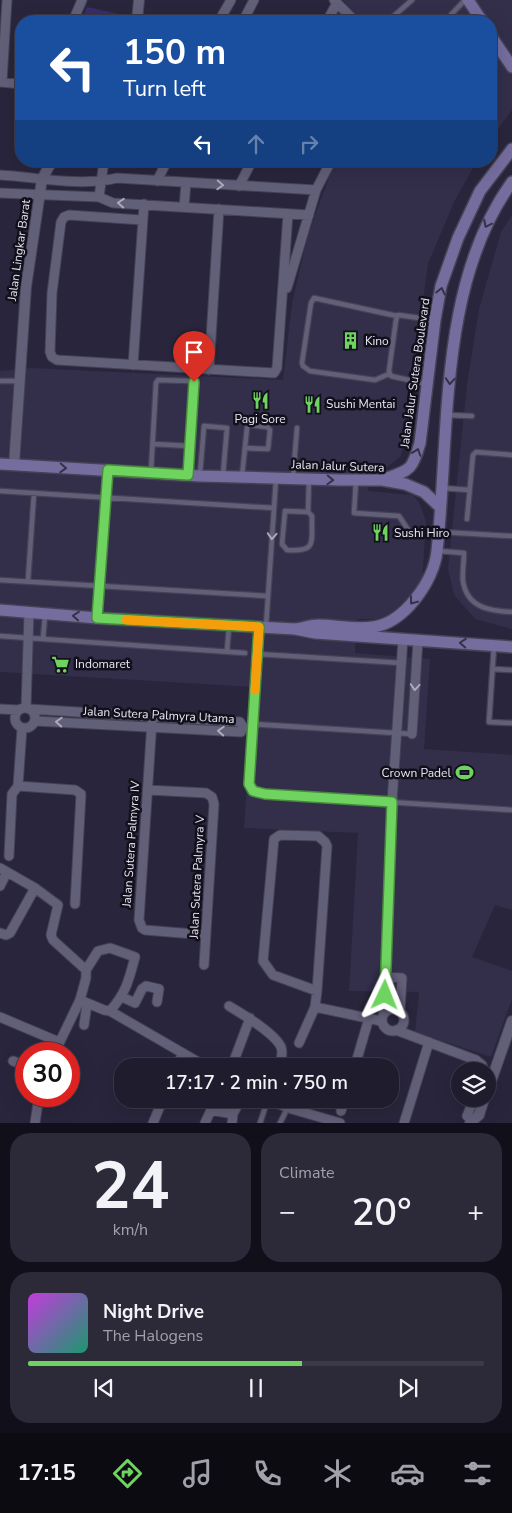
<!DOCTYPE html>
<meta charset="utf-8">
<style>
body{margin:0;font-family:"Nunito Sans",sans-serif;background:#2c2939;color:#f1f3f6;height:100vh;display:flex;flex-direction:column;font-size:19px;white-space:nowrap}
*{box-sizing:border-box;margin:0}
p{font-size:16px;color:#a1a1aa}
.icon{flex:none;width:28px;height:28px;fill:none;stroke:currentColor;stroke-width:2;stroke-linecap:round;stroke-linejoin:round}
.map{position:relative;height:1123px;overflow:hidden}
.panel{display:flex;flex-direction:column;gap:10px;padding:10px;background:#110f19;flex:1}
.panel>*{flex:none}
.top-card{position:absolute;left:15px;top:15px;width:482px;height:152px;border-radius:20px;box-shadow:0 5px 20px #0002,0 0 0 1px #3c3a49;background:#1a4fa0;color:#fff;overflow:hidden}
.controls{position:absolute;left:451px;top:1062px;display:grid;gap:10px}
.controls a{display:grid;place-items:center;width:45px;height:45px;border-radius:50%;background:#1f1c2d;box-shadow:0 5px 20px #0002,0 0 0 1px #3c3a49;font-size:25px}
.speed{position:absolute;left:15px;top:1042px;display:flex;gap:10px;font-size:25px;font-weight:700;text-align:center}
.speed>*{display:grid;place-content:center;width:65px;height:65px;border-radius:50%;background:#1f1c2d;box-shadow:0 5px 20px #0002,0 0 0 1px #3c3a49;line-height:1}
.speed .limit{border:8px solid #d22;background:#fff;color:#111}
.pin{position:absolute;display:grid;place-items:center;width:42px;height:42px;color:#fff;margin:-51px -21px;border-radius:50% 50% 50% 0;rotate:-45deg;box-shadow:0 0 5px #0007}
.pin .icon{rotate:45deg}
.me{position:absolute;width:55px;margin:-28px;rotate:2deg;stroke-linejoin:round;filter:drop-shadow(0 0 4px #0008)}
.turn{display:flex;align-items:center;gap:18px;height:105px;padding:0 25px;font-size:22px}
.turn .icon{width:65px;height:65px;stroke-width:2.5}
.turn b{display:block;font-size:35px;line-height:42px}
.lanes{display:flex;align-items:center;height:48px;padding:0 25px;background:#0003;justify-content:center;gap:25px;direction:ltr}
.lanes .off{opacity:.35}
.big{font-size:38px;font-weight:600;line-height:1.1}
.panel .tile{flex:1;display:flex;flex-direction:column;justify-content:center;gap:8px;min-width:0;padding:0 18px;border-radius:20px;background:#2c2939}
.panel .dial{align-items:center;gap:0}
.dial b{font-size:65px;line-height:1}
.song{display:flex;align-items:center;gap:15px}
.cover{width:60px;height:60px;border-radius:8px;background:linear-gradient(135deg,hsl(290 70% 55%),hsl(160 70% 35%))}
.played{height:5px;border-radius:2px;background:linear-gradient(90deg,#6fd35f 60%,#3c3a49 60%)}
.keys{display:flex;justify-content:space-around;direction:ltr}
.heat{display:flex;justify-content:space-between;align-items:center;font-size:28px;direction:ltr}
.panel .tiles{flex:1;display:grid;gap:10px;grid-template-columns:1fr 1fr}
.tile:last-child{grid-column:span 2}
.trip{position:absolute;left:114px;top:1058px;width:285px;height:50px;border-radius:20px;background:#1f1c2d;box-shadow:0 5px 20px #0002,0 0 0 1px #3c3a49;font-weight:600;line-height:50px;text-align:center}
.dock{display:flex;height:80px;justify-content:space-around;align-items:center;background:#0c0b12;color:#a1a1aa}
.dock .icon{width:35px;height:35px}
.dock .selected{color:#6fd35f}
.dock b{font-size:22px;color:#f1f3f6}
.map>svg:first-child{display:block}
</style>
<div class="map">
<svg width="512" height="1123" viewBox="0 0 512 1123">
<rect width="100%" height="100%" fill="#29253c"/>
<path fill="#332e4a" d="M343,0H512V110L491,139V21H362Z
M337,161H477L454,202L428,264L411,388V419L401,456L386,468L369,469L368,491L413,495L420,504L426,522L422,581L407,602L382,619H357L355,653L430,659L424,749L512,755V910L495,905L472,957L512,971V999L491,1057L415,1032L419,992L349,991L358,833L244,828L254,687L0,672V371L33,368L283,380L292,303L308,235L331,172Z
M512,215V629L475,619L454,595L448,569L467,384L479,309L501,232Z"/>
<path fill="#3b2c6b" d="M87,7L119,14L117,21H81Z"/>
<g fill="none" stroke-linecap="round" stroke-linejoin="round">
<defs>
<path id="service" d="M388,21L412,0
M445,21L465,0
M389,374L375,380L310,371L303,366L302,363L311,303L314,298L397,316
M0,381H19
M426,384L391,376L389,371L396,320L398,315L434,320
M447,415L472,416
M153,444L190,446
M151,471L156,383L158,380L191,381L194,384L188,474
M200,474L204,426L227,428L223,475
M242,476L247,428L249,425L267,427L270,430L268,449L245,448
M293,477L297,428
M356,481L354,513L399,516L411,534
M443,488L469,490
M0,491L274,508
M308,512L285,511L282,544L287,550C318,552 311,542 312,516L308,512L309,481
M467,519L473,455L476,452L512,455
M441,532L512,536
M439,551L464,553C464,562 462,573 463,581C467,608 490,611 512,612
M0,580L267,596
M28,581L34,493
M97,618L108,472
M266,626L276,479
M259,629L249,785L253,791L265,794L512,810
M0,636L245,653
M43,639L45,615
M494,646L489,722L512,723
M227,651L229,627
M257,654L402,663
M493,669L512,670
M252,724L412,734
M260,1123L268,1099
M280,1123L288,1107"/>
<path id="minor" d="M334,0L355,21
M73,21L82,0
M219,21L231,0
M243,21L254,0
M327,21L337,3
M0,82L21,84
M2,82L7,0
M0,175C38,177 79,187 117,178L316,190
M157,181L167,161
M239,186L252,161
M0,193L99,197L113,203L309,215
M99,197L104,161
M184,207L186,183
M142,220L69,215L64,217L61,222L52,293L50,352L52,357L57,360L274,373L277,368L288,214
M287,288L316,190L331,161
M133,365L144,204
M209,370L219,209
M15 718a10 10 0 1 1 20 0a10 10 0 1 1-20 0Z
M26,708L29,613
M0,709L19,710
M29,709L240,722L243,727L241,732L35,721
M152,721L139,920L142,928L145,930L206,935
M412,734L418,640
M18,786L75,790L81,794L75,904
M148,790L206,793L212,797L214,804L204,965
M9,856L12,794L18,786L22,728
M0,868L35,888L58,905L51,935L53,940L86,970
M0,886L7,872
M0,933L6,935L10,933L35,888
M385,977L402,978L400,1011
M122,997L135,1003L142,989L146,986L159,989L157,1002
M80,1000L104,1010L110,1011L205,1066
M229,1006C242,1014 275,1033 281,1047C283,1053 281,1061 279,1066
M315,1007L381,1021
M382 1020a11 11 0 1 1 22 0a11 11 0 1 1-22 0Z
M384,1012L392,802L403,639
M0,1017L59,1042
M84,1025L87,1004
M396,1030L476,1060L482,1065L484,1071
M299,1043L315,1007L317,991L327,846L325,842L318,836L280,835L274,839L263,961L273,975L317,991
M54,1054L80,1000L86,978V970L98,951L110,948L135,957C129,980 126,993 110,1011
M13,1061L26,1066
M177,1066L183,1053
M232,1066L250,1018
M355,1066L369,1018
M266,1099L292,1109L340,1123
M341,1111L345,1099
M467,1116L474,1099
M35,1123L39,1096
M153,1123L163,1099
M205,1123L211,1110L233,1114
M232,1123L233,1114L241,1099
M404,1123L429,1042"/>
<path id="tertiary" d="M137,21L139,0
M14,465L26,287L42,179L52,161
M488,1090L512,1021
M470,1123L479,1115L484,1099"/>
<path id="secondary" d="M468,0L482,21
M491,36L512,67
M0,464L200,476L340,480H382L405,484L424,492L440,507
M384,479C410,470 412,471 420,443L435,320L441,286L458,238L480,191L512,149
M0,610L97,618L295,629L315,633L512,647
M295,629C303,628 311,625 318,625C335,625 357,630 373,627C404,623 434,581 437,551C450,431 438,284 512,182"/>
</defs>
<use href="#service" stroke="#454255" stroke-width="7"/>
<use href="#minor" stroke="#454255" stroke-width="11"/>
<use href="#tertiary" stroke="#454255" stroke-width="12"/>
<use href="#secondary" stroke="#454255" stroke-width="14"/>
<use href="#service" stroke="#625f79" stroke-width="4.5"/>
<use href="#minor" stroke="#625f79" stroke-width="9"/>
<use href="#tertiary" stroke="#625f79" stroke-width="10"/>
<use href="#secondary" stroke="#756d9e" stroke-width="11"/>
</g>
<defs><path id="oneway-chevron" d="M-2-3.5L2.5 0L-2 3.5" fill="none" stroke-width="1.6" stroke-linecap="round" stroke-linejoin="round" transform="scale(1.25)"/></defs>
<g stroke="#aca9bd">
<use href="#oneway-chevron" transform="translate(220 185) rotate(3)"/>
<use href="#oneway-chevron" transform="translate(121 203) rotate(-176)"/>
<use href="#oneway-chevron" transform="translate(272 536) rotate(94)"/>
<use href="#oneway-chevron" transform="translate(415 687) rotate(94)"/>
<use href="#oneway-chevron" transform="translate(59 722) rotate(-177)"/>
<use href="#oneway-chevron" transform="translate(221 731) rotate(-177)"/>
</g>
<g stroke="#353148">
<use href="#oneway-chevron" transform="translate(487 224) rotate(116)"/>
<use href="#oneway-chevron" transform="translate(441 291) rotate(-77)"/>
<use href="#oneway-chevron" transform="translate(450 381) rotate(94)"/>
<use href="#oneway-chevron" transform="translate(417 452) rotate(-71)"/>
<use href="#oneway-chevron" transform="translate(63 468) rotate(3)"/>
<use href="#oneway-chevron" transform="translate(330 480) rotate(2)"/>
<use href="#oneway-chevron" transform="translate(413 601) rotate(127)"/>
<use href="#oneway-chevron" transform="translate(76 616) rotate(-176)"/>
<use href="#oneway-chevron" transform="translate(463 643) rotate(-176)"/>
</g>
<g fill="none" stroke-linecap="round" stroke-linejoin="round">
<defs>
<path id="route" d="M194,382L188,475L108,470L97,618L259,627L249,784L253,791L265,794L392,802L385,995"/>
</defs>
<use href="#route" stroke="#48893e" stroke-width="12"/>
<use href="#route" stroke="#6fd35f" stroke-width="9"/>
<path stroke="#f59e0b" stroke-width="9" d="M126,620L259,627L255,690"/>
</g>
<defs>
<symbol id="building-bare" viewBox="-9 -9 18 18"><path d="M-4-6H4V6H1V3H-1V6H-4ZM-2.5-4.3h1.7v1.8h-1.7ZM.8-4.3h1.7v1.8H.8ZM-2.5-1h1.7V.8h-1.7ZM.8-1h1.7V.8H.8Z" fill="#6fd35f" stroke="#12101a" stroke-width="2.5" paint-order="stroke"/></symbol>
<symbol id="restaurant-bare" viewBox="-9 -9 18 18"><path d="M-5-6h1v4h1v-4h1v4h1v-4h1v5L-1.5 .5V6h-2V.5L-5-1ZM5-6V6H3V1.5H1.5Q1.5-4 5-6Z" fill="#6fd35f" stroke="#12101a" stroke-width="2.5" paint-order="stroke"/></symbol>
<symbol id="supermarket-bare" viewBox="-9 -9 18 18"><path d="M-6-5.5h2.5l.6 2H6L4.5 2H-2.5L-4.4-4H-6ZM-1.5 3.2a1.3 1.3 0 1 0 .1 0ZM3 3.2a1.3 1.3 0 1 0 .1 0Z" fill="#6fd35f" stroke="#12101a" stroke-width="2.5" paint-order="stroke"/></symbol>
<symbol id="stadium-bare" viewBox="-9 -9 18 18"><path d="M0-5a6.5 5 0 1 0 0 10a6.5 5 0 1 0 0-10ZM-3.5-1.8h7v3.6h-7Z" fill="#6fd35f" stroke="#12101a" stroke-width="2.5" paint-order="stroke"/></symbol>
</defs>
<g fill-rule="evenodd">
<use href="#building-bare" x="338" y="328" width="25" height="25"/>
<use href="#restaurant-bare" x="248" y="388" width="25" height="25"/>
<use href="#restaurant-bare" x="300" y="392" width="25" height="25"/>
<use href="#restaurant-bare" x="368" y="520" width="25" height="25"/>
<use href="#supermarket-bare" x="48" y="652" width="25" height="25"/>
<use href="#stadium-bare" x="452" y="760" width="25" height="25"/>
</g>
<g text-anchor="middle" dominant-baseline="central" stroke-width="5" stroke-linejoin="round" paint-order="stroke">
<g font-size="12" fill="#e8e6f5" stroke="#12101a">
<text transform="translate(19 250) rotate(-82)">Jalan Lingkar Barat</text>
<text transform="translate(415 373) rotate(-82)">Jalan Jalur Sutera Boulevard</text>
<text transform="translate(338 466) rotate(2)">Jalan Jalur Sutera</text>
<text transform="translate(159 715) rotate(3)">Jalan Sutera Palmyra Utama</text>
<text transform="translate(131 844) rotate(-86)">Jalan Sutera Palmyra IV</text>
<text transform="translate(197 877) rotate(-87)">Jalan Sutera Palmyra V</text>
</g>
<g font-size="12" fill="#e8e6f5" stroke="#12101a" text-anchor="start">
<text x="365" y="341">Kino</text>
<text x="326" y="404">Sushi Mentai</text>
<text x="260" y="419" text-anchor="middle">Pagi Sore</text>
<text x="394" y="533">Sushi Hiro</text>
<text x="75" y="664">Indomaret</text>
<text x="451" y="773" text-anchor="end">Crown Padel</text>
</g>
</g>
</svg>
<div class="controls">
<a><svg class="icon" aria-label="layers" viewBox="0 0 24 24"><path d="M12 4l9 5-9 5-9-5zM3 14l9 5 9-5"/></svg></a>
</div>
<div class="speed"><div class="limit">30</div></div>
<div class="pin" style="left:194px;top:382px;background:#d93025"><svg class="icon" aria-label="arrive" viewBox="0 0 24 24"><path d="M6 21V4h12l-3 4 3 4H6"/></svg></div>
<svg class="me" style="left:385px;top:995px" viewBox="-20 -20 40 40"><path d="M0-17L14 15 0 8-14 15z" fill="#6fd35f" stroke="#fff" stroke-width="4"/></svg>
<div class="trip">17:17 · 2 min · 750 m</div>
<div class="top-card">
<div class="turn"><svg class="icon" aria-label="left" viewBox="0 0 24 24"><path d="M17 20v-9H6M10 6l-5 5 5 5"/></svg><div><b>150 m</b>Turn left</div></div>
<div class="lanes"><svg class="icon" aria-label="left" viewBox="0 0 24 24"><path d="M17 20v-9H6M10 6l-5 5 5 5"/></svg><svg class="icon off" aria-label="ahead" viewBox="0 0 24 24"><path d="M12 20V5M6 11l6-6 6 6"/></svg><svg class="icon off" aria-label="right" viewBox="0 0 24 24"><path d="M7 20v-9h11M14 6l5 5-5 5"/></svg></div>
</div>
</div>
<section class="panel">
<div class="tiles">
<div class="tile dial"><b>24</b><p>km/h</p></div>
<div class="tile"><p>Climate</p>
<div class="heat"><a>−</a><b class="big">20°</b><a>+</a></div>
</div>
<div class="tile">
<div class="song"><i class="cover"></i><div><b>Night Drive</b><p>The Halogens</p></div></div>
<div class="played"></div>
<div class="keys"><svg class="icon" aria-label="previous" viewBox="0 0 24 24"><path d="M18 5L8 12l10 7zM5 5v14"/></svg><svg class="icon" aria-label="pause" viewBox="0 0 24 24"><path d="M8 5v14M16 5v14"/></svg><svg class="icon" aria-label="next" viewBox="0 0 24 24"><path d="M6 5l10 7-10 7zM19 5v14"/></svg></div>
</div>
</div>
</section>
<nav class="dock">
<b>17:15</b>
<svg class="icon selected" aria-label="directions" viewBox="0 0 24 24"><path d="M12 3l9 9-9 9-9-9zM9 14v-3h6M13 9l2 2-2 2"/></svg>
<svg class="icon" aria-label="music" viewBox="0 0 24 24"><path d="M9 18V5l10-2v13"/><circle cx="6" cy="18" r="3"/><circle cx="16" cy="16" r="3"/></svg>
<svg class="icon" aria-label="phone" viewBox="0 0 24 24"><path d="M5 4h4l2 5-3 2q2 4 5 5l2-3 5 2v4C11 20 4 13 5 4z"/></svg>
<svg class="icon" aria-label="climate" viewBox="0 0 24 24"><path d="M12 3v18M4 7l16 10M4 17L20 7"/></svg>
<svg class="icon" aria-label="car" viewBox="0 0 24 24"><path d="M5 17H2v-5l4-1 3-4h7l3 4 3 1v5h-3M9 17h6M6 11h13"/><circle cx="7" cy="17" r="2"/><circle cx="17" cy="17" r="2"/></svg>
<svg class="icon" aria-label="filters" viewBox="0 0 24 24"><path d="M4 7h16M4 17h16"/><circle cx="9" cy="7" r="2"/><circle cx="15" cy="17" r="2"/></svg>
</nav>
